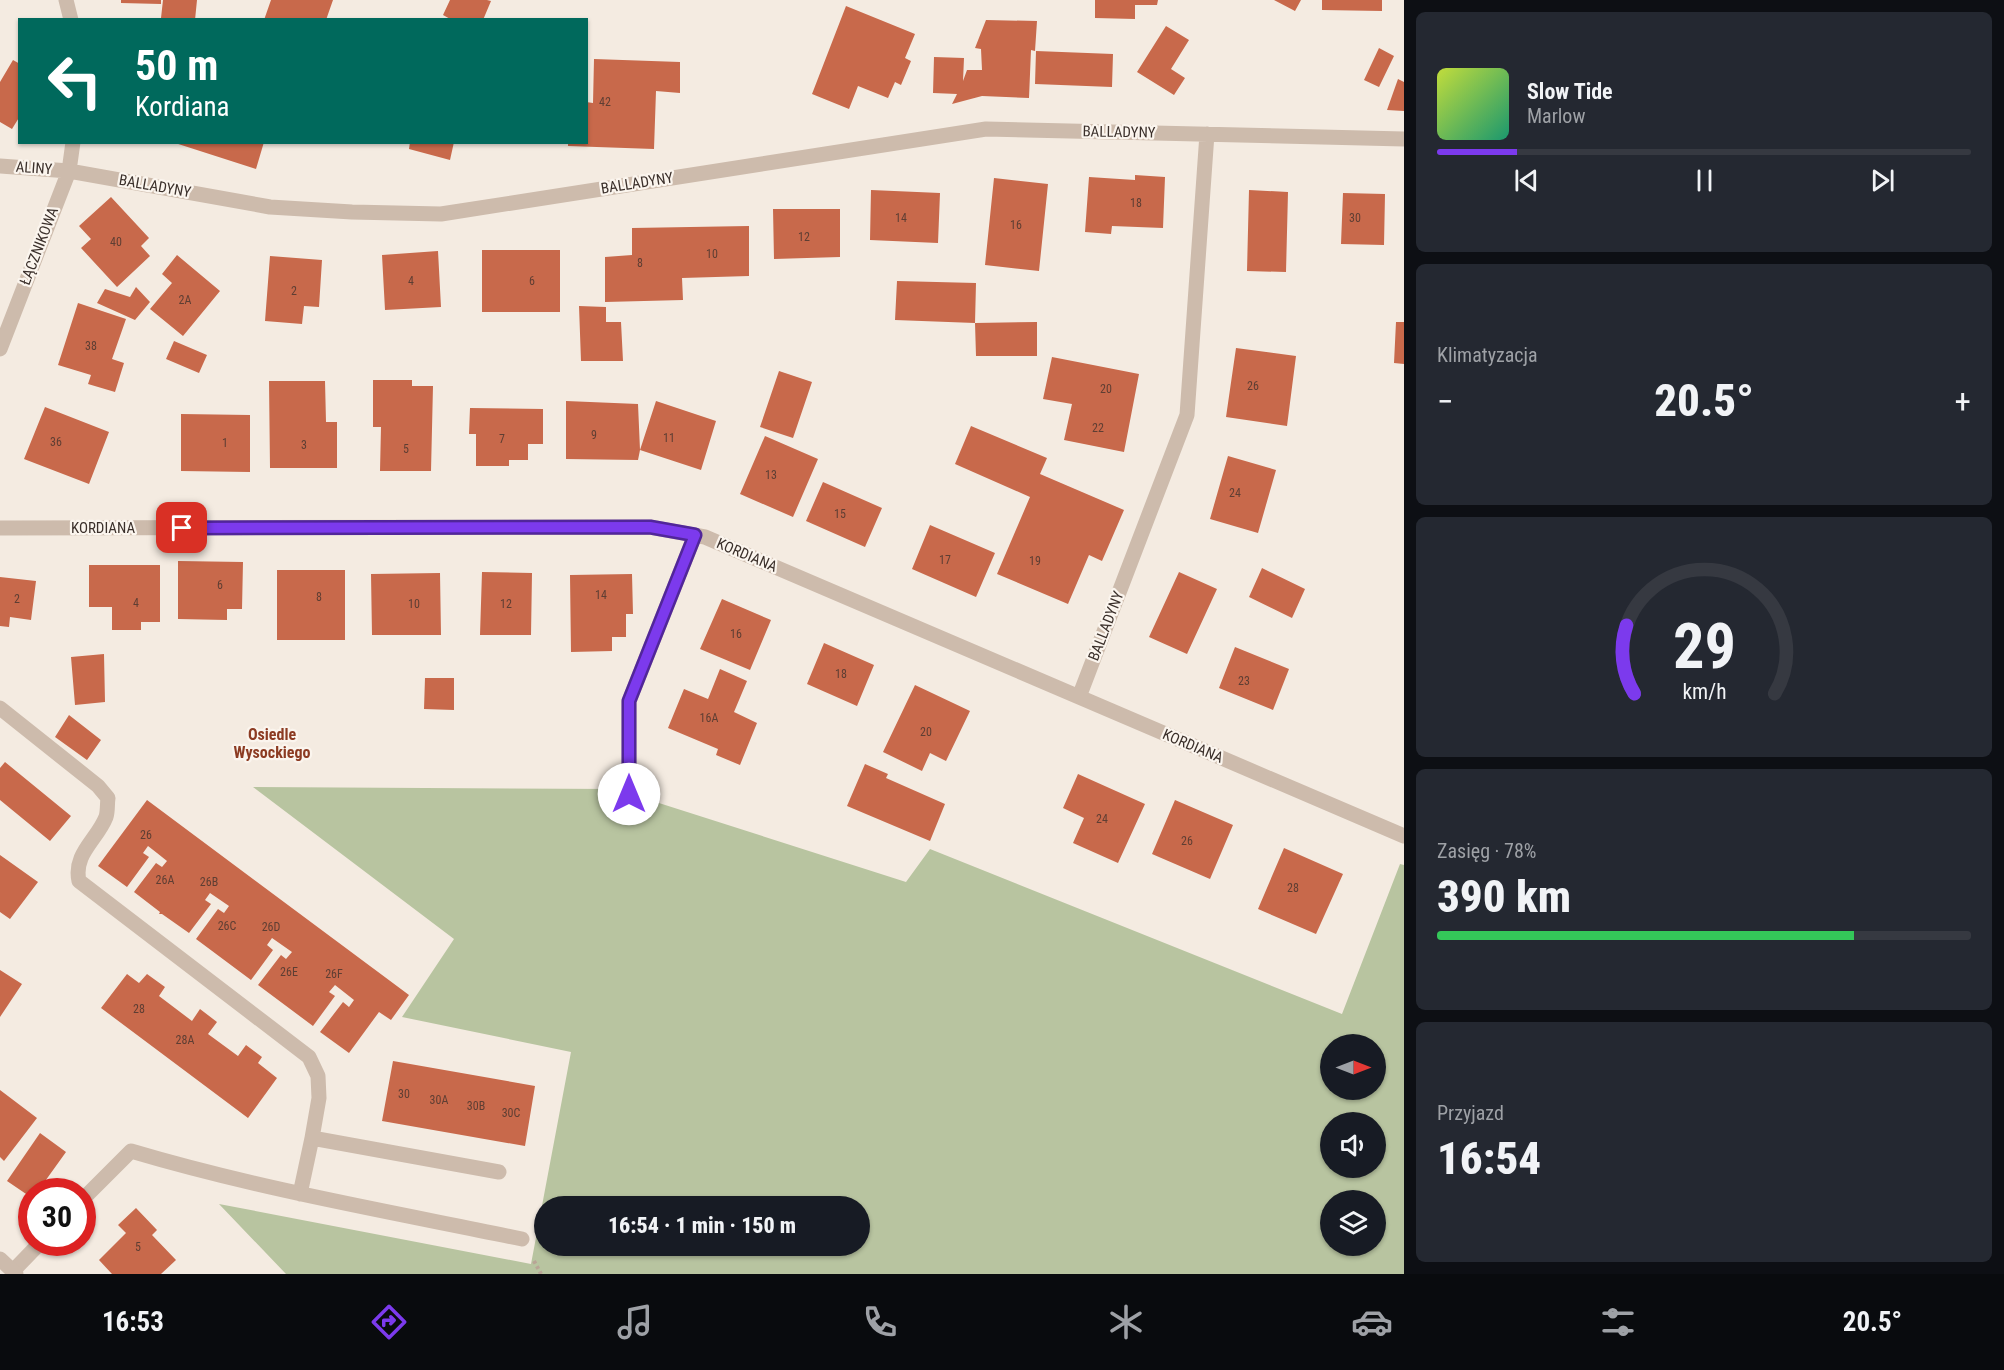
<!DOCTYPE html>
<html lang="pl">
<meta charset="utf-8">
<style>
body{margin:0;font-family:"Roboto Condensed",sans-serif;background:#242831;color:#f1f3f6;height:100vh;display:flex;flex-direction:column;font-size:22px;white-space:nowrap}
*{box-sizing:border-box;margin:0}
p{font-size:20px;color:#9ea1a6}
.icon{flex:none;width:33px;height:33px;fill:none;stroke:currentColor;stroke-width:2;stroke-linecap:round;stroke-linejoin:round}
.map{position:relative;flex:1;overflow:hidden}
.side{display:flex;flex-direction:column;gap:12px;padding:12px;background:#0d0f14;width:600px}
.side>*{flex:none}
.banner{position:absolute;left:18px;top:18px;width:570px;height:126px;border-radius:0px;box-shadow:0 2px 4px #0004;background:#00695c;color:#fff;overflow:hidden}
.needle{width:39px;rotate:90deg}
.tools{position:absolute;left:1320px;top:1034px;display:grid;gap:12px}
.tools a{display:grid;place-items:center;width:66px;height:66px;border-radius:50%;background:#171b24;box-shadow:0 2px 4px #0004;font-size:30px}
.speed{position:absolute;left:18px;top:1178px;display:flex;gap:12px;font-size:30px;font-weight:700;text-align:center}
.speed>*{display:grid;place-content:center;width:78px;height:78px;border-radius:50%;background:#171b24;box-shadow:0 2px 4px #0004;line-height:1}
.speed .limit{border:9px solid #d22;background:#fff;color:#111}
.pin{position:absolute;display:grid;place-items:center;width:51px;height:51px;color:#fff;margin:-26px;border-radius:12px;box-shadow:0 3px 9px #0006}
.me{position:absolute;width:66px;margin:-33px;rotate:0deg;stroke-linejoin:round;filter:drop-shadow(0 0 4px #0008)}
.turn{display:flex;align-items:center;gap:21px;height:126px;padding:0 18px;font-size:27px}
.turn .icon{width:78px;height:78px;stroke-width:2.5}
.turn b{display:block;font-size:42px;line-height:51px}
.big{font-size:45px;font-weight:800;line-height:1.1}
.side .card{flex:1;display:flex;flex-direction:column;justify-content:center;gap:9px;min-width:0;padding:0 21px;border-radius:9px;background:#242831}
.side .dial{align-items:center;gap:0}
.dial svg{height:156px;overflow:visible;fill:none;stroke:#363941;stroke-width:7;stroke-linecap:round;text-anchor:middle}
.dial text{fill:#f1f3f6;stroke:none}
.song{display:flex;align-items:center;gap:18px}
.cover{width:72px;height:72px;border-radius:9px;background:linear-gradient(135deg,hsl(70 70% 55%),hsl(160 70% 35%))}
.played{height:6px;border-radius:3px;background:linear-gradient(90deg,#7c3aed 15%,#363941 15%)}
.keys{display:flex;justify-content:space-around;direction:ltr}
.heat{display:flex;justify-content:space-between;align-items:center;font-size:33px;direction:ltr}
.charge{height:9px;border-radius:4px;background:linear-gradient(90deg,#34c759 78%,#363941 0)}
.trip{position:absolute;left:534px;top:1196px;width:336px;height:60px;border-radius:30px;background:#171b24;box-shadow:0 2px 4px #0004;font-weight:800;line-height:60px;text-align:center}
.menu{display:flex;height:96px;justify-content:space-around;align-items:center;background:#090b0e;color:#9ea1a6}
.menu .icon{width:42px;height:42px}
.menu .on{color:#7c3aed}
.menu b{font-size:27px;color:#f1f3f6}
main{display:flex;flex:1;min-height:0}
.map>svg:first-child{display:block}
</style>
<main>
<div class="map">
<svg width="1404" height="1274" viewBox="0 0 1404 1274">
<rect width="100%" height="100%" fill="#f4ebe1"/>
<path fill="#b8c4a0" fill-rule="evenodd" d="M253,787L615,789L906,882L930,849L1342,1014L1400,864L1404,865V1274H286L219,1204L531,1264L571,1052L402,1017L454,939ZM1330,1044H1376V1089H1330ZM1330,1122H1376V1167H1330ZM1330,1200H1376V1245H1330ZM544,1206H860V1245H544Z"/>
<path fill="#c8694b" d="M121,0H161V4L121,3Z
M163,0H197L195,20L161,18Z
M271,0H333L326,20H264Z
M450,0H487L491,1L483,20H452L443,15Z
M1095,0H1158L1157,5H1135V19L1095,18Z
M1274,0H1301L1295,11Z
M1322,0H1382V11L1322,10Z
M846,6L915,34L905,58L911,61L901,85L895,82L888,98L858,86L849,109L812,94Z
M986,20L1037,21L1035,51L1031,50L1029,98L982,96L952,104L957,94L933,93L934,57L964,58L963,81L967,70H982L981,49L975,48Z
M1166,26L1189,40L1171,69L1185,78L1174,95L1137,72Z
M1379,48L1394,56L1379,87L1364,80Z
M1036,51L1113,54L1112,87L1035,84Z
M594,59L680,62V93L656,91L654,149L568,146V142H586V102L593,103Z
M13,60L20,64V116L12,129L0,122V82Z
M1398,79L1404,82V111L1387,110Z
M172,142H264L256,169Z
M410,142H454L450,160L409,149Z
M1135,175L1165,177L1163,228L1112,226L1111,234L1085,232L1089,177L1135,180Z
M994,178L1048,184L1039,271L985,265Z
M871,190L940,193L938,243L870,240Z
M1249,190L1288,192L1286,272L1247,271Z
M1343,193L1385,194L1384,245L1341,244Z
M111,197L149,238L141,246L150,256L117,287L81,248L91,239L79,226Z
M773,209H840V257L774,259Z
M749,226V276L682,278L683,300L605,302V257L632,255V228Z
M482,250H560V312H482Z
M438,251L441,307L385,310L382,255Z
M177,255L220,291L183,336L150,309L172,283L162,274Z
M270,256L322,260L319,307L304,306L302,324L265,321Z
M897,281L976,283L975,323L895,320Z
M136,287L150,302L135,320L97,303L105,289L130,297Z
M78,303L126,319L112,359L124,363L115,392L88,384L91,375L58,365Z
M579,306L606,307V322H621L623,361H581Z
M1037,322V356H976L975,323Z
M1396,322H1404V364L1394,363Z
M174,341L207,355L199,373L166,359Z
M1236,348L1296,356L1287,426L1226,417Z
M1052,357L1139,374L1124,452L1064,440L1072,404L1043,399Z
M779,371L812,382L793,438L760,427Z
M373,380H412V386H433L431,471H380L381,427H373Z
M269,381H325L326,422H337V468H270Z
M566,401L638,404L640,450L638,460L566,459Z
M656,401L716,421L701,470L640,450Z
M45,407L109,432L89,484L24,459Z
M470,408L543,409V444H528V460H509V466H476V434H469Z
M181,414L250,415V472L181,471Z
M971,426L1047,458L1040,474L1124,510L1102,561L1089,555L1068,604L997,574L1030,497L955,464Z
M765,436L818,459L793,517L740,494Z
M1228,456L1276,470L1258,533L1210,519Z
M823,482L882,508L865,547L806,521Z
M930,525L995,553L976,597L912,569Z
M178,561L243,562L242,609H227V620L178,619Z
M89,565H160V622H141V630H112V607H89Z
M1262,568L1305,589L1292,618L1249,597Z
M277,570H345V640H277Z
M482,572L532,573L531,635H480Z
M1179,572L1217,589L1187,654L1149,637Z
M440,573L441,635H372L371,574Z
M632,574L633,614H626V637H612V651L571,652L570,575Z
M0,577L36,581L31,620L10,617L9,627L0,626Z
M722,599L771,620L750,670L700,649Z
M824,643L874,665L857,706L807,684Z
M1235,647L1289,669L1273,710L1219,688Z
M104,654L105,702L75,705L71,657Z
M720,669L747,681L734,712L757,723L740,765L716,755L718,749L668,728L684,689L708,699Z
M425,678H454V710L424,709Z
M915,685L970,711L946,761L930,753L922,771L883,752Z
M69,715L101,740L87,760L55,737Z
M5,762L71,816L50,841L0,800V768Z
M865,764L888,774L886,778L945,804L930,841L847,806Z
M1078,774L1145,804L1118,863L1073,843L1084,818L1063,808Z
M147,800L409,995L391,1020L379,1012L349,1053L320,1032L343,1002L349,1007L354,1000L335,985L329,992L335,996L313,1026L258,985L281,955L286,959L292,952L272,938L267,945L273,950L251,980L196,939L218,909L224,913L229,906L210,893L205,900L211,904L189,933L162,914H159L160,912L134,892L156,863L162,867L167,861L157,853L148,846L143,853L149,857L127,887L98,866Z
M1175,800L1233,825L1210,879L1152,854Z
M1284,848L1343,874L1316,934L1258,909Z
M0,855L38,882L10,919L0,912Z
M0,970L22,984L0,1017Z
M127,974L139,983L147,974L165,987L159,996L192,1021L200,1009L217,1022L208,1034L238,1056L246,1045L262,1057L258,1063L277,1078L248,1118L101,1008Z
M393,1061L535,1086L525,1146L382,1121Z
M0,1090L37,1118L4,1161L0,1157Z
M40,1133L66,1152L38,1191H32V1198L7,1181Z
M136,1208L157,1230L152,1235L176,1260L161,1274H112L99,1260L126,1233L118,1225Z"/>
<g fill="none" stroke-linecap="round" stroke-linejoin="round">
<path stroke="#b9a596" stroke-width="4" stroke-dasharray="3 3" stroke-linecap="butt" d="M534,1261L541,1274"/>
<path stroke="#cdbbac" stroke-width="15" d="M0,708L98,786L108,798C107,804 108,811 106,817C97,840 73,854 79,881L309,1057L318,1076L319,1098L312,1138
M300,1194L312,1138L499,1172
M82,1200L131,1151C259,1189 391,1212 522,1239
M13,1271L41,1242"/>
<path stroke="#cdbbac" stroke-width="15" d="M66,0L71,20
M0,166L69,171L270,207L352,212L441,214L986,129L1404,139
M0,349L69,171L73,142
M0,528L650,527L705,537L1404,836
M1079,697L1187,415L1207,134
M629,794V701L695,535
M0,1259L16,1274"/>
</g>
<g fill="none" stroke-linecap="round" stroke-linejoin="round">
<defs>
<path id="route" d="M182,528L650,527L695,535L629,701V794"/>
</defs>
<use href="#route" stroke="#51269a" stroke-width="15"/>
<use href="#route" stroke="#7c3aed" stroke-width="10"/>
</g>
<g text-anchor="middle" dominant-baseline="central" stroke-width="4.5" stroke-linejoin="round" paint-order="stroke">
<g font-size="12" fill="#5e3e33">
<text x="605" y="102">42</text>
<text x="1136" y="203">18</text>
<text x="901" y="218">14</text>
<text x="1355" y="218">30</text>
<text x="1016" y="225">16</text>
<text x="804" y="237">12</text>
<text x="116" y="242">40</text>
<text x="712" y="254">10</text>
<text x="640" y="263">8</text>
<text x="411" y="281">4</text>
<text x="532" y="281">6</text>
<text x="294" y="291">2</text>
<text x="185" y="300">2A</text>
<text x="91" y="346">38</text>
<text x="1253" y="386">26</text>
<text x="1106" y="389">20</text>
<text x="1098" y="428">22</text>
<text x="594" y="435">9</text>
<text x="669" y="438">11</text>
<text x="502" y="439">7</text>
<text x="56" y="442">36</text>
<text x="225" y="443">1</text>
<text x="304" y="445">3</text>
<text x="406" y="449">5</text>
<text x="771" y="475">13</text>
<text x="1235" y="493">24</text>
<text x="840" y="514">15</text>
<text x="945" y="560">17</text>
<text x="1035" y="561">19</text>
<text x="220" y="585">6</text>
<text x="601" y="595">14</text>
<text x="319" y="597">8</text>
<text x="17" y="599">2</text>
<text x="136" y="603">4</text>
<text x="414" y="604">10</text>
<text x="506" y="604">12</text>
<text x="736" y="634">16</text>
<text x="841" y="674">18</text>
<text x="1244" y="681">23</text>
<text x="709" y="718">16A</text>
<text x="926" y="732">20</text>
<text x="1102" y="819">24</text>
<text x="146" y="835">26</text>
<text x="1187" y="841">26</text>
<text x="165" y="880">26A</text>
<text x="209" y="882">26B</text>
<text x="1293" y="888">28</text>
<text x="227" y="926">26C</text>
<text x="271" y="927">26D</text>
<text x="289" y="972">26E</text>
<text x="334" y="974">26F</text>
<text x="139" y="1009">28</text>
<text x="185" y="1040">28A</text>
<text x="404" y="1094">30</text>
<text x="439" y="1100">30A</text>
<text x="476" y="1106">30B</text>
<text x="511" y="1113">30C</text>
<text x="138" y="1247">5</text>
</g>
<g font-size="15" fill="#3b302b" stroke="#fbf5ee">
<text transform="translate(1119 132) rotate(1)">BALLADYNY</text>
<text transform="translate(34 168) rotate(4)">ALINY</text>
<text transform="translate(637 183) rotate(-9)">BALLADYNY</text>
<text transform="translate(155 186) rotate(10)">BALLADYNY</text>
<text transform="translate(39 246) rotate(-69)">ŁĄCZNIKOWA</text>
<text x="103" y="528">KORDIANA</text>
<text transform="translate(747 555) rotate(23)">KORDIANA</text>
<text transform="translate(1106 626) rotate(-69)">BALLADYNY</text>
<text transform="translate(1193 746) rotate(23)">KORDIANA</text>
</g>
<g font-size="16" font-weight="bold" fill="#8c3b22" stroke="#fbf5ee">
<text x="272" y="734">Osiedle<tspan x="272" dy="18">Wysockiego</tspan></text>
</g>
</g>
</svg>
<div class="tools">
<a><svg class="needle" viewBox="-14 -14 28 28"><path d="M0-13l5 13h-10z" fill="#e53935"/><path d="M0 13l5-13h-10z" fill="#9ea1a6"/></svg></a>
<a><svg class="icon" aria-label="sound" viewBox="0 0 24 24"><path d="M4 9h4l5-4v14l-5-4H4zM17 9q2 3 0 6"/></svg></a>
<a><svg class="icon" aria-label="layers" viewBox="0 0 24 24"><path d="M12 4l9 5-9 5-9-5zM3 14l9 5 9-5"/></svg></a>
</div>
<div class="speed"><div class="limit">30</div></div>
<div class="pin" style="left:182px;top:528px;background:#d93025"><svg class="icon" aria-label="arrive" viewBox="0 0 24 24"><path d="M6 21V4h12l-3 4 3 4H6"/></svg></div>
<svg class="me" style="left:629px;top:794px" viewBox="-20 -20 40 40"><circle r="19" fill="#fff"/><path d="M0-13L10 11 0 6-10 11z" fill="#7c3aed"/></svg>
<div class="trip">16:54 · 1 min · 150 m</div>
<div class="banner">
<div class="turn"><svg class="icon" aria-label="left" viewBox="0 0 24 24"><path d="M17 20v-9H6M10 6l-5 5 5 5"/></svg><div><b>50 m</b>Kordiana</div></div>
</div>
</div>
<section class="side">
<div class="card">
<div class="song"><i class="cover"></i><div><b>Slow Tide</b><p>Marlow</p></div></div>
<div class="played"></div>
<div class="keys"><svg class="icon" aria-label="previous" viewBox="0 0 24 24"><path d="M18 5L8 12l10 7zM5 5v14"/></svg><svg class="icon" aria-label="pause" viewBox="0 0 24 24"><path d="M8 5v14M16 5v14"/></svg><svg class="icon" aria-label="next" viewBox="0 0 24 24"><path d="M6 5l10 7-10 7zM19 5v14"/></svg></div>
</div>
<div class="card"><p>Klimatyzacja</p>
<div class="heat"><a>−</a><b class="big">20.5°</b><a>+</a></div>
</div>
<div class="card dial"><svg viewBox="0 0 100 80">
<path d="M14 69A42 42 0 1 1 86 69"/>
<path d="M14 69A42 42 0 0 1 10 34" stroke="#7c3aed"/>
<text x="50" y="56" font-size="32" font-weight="700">29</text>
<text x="50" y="72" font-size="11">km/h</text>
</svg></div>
<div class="card"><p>Zasięg · 78%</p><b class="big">390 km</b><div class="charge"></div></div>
<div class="card"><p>Przyjazd</p><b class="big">16:54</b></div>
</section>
</main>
<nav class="menu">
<b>16:53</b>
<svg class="icon on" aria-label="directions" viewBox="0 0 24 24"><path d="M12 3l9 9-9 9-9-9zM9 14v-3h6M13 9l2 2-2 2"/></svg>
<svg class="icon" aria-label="music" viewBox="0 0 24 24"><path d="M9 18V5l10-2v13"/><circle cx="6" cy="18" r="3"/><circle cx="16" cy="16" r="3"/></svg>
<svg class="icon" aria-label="phone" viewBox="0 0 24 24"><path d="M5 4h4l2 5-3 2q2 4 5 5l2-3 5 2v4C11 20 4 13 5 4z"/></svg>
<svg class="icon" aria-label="climate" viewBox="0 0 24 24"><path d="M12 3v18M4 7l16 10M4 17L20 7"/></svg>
<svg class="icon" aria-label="car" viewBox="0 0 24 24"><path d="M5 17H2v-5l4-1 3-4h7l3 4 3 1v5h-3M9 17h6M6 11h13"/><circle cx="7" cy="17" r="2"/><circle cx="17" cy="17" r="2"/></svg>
<svg class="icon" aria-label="filters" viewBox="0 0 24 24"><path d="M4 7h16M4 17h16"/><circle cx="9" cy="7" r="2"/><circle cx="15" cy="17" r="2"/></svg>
<b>20.5°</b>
</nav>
